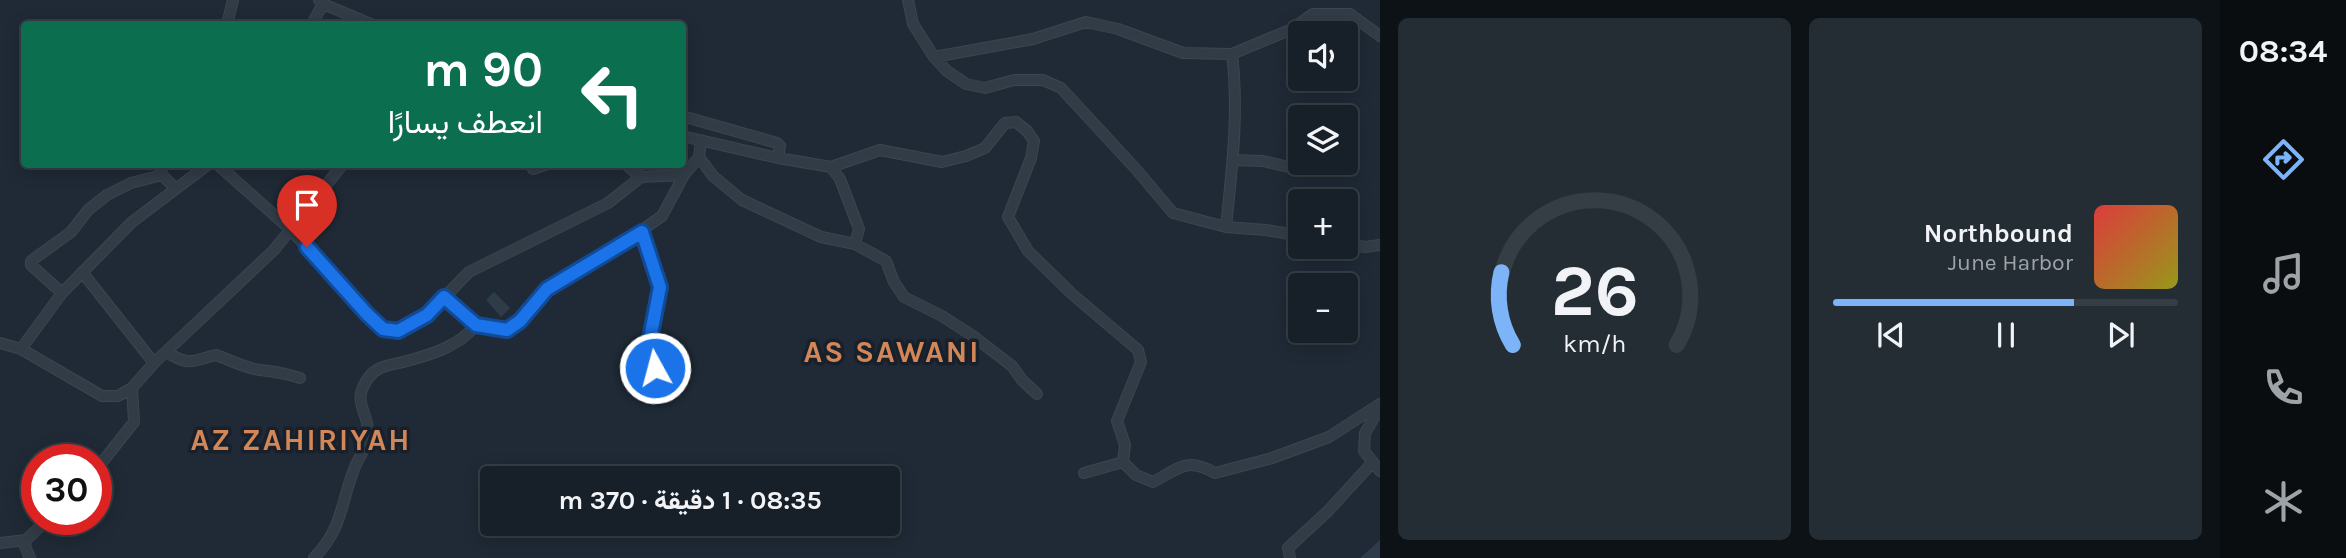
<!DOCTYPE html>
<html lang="ar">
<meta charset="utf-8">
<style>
body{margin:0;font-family:Karla,Vazirmatn,sans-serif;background:#242d34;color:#f1f3f6;direction:rtl;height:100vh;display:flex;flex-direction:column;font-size:26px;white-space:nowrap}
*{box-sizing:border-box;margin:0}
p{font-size:23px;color:#9ea3a8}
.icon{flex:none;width:38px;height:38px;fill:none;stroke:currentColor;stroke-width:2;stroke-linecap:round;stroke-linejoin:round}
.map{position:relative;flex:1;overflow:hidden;direction:ltr}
.drawer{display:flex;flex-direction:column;gap:18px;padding:18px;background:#0d1216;width:840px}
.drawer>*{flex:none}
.banner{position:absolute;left:21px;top:21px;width:665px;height:147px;border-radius:7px;box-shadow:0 4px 18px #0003,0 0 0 2px #363e45;direction:rtl;background:#0b6e4f;color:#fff;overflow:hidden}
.fabs{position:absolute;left:1288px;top:21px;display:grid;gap:14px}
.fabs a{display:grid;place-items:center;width:70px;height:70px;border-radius:7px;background:#172028;box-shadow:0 4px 18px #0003,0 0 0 2px #363e45;font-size:35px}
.speed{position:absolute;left:21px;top:444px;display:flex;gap:14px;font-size:35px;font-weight:700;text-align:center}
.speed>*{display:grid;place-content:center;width:91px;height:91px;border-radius:50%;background:#172028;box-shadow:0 4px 18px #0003,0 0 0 2px #363e45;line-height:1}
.speed .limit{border:10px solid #d22;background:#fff;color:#111}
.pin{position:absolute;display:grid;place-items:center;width:60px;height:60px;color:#fff;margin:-72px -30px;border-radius:50% 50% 50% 0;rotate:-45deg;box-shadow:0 0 7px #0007}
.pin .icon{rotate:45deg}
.me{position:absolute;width:77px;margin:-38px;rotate:353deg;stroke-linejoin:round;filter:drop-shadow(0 0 5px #0008)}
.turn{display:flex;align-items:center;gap:24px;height:147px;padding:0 28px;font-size:32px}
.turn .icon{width:91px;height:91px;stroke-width:2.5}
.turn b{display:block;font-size:49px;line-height:60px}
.drawer .tile{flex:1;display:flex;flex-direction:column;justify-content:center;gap:10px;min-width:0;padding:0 24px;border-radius:10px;background:#242d34}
.drawer .dial{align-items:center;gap:0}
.dial svg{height:182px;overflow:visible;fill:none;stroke:#363e45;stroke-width:7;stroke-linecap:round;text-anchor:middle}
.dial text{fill:#f1f3f6;stroke:none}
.song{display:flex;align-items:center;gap:21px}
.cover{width:84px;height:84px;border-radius:10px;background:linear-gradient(135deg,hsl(0 70% 55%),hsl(60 70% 35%))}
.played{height:7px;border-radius:4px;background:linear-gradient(90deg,#7db4f8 70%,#363e45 70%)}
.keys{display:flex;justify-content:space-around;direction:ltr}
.drawer .tiles{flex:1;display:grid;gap:18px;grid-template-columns:repeat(2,1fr)}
.trip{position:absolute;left:480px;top:466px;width:420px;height:70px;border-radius:7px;background:#172028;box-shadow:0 4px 18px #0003,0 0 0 2px #363e45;font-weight:700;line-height:70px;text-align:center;direction:rtl}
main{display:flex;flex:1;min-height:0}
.dock{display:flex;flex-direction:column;width:126px;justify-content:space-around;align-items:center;background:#090d10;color:#9ea3a8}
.dock .icon{width:49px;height:49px}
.dock .current{color:#7db4f8}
.dock b{font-size:32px;color:#f1f3f6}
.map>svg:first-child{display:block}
</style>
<main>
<nav class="dock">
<b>08:34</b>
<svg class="icon current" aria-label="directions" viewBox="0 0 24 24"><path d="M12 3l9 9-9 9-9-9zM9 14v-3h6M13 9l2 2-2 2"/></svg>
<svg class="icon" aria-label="music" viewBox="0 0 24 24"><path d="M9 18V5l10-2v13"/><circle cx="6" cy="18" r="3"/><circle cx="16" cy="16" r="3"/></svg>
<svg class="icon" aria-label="phone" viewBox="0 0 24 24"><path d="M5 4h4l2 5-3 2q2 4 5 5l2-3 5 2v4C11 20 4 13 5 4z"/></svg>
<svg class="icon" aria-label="climate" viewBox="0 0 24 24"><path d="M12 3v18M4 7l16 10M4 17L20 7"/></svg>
</nav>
<section class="drawer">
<div class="tiles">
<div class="tile">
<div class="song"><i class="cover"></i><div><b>Northbound</b><p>June Harbor</p></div></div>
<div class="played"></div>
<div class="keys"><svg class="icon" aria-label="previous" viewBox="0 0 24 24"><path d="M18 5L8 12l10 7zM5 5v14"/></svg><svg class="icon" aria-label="pause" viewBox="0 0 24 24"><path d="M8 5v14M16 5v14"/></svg><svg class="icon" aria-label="next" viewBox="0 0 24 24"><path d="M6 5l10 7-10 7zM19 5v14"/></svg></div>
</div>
<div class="tile dial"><svg viewBox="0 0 100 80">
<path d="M14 69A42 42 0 1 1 86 69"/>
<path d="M14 69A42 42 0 0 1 9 37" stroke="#7db4f8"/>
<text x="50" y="56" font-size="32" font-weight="700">26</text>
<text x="50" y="72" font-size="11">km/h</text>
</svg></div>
</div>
</section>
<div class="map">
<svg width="1380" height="558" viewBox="0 0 1380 558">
<rect width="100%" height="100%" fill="#1f2a36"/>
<path fill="#2e3c4a" d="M494,292L510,308L501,317L486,300Z
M1380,540V558H1360Z"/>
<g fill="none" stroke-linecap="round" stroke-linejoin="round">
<defs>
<path id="minor" d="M319,0L323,4L371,24
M908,0L913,24L934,57L947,71L966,84L985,88L1014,80H1043L1061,88L1135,168L1173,213L1226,227L1266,230L1300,236
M227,24L233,0
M312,24L323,4
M934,57L1033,39L1086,22L1118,29L1183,53L1232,54L1292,29L1313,14H1350L1380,36
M682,116L777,143L780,146L778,158
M682,136L778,158L831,167
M699,157L713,176L742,200L821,237L855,244L886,261L894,282L904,297L942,316L973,336L1012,366L1022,380L1037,394
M1233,160L1263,161L1297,169
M157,164L161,168L162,175
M217,164L291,230L367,314L383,329L398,331L427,315L469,272L608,203L641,177L684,175
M625,164L641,177
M533,169L548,164
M1226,227C1232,169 1239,112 1232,54
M642,232L660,287L648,349L661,387
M855,244L859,229L840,179L831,167L880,150L942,162L966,156L985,148L1005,123L1016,122L1027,131L1034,141L1031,158L1008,217L1028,251L1072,294L1138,350L1141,362L1117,421L1125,445L1123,462L1136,475L1153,482C1180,468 1186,457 1215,473L1272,458L1329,437L1380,404
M1346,244L1365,247L1380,245
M82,272L154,363
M62,293L31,265V261L71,232L88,210L107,195L131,183L162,175L176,189
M445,297L476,325L507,330L520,322L546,289L621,245L662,216L684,175L699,157L701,141
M0,343L21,349L102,396H118L132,388
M21,349L62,293L132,222L209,164
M166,352C191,367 191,361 216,355C230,360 245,368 260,370C276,372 284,373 300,378
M1380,407L1365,433L1364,451L1380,471
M96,470L134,422L132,388L154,363L274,250L343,164
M1084,473L1123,462
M0,543L26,540
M30,558L25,546L26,540L47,520
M314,558C342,529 340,507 353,472C357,458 368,448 368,433C369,411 350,402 369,377C378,365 393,365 407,361C433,354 459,346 476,325
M1290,558L1288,548L1328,511L1373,462"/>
</defs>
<use href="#minor" stroke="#3c4550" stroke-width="12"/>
<use href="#minor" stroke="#323c47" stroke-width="10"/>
</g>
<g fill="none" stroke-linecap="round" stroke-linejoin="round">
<defs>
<path id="route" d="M307,247L367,314L383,329L398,331L427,315L444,297L476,325L507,330L520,321L547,289L642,232L660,287L648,349L655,368"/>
</defs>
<use href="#route" stroke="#114b97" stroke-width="18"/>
<use href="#route" stroke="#1a73e8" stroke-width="12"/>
</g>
<g text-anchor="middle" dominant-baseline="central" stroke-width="7" stroke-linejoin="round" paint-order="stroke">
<g font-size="30" font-weight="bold" letter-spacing="2" fill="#d38658" stroke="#18212b">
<text x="892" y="352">AS SAWANI</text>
<text x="301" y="440">AZ ZAHIRIYAH</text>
</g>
</g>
</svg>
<div class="fabs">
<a><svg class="icon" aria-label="sound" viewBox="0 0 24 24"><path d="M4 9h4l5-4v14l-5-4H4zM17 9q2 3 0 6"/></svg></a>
<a><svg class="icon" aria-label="layers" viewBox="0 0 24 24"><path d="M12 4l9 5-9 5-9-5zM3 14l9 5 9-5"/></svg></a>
<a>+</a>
<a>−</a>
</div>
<div class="speed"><div class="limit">30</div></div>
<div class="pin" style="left:307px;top:247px;background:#d93025"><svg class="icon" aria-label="arrive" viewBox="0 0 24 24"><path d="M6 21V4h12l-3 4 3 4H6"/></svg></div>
<svg class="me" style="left:655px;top:368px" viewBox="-20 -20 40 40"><circle r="17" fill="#1a73e8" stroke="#fff" stroke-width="3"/><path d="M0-11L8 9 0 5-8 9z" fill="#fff"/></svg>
<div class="trip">08:35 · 1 دقيقة · 370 m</div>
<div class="banner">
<div class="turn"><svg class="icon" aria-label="left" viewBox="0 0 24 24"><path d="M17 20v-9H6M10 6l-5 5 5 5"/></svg><div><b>90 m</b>انعطف يسارًا</div></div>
</div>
</div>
</main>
